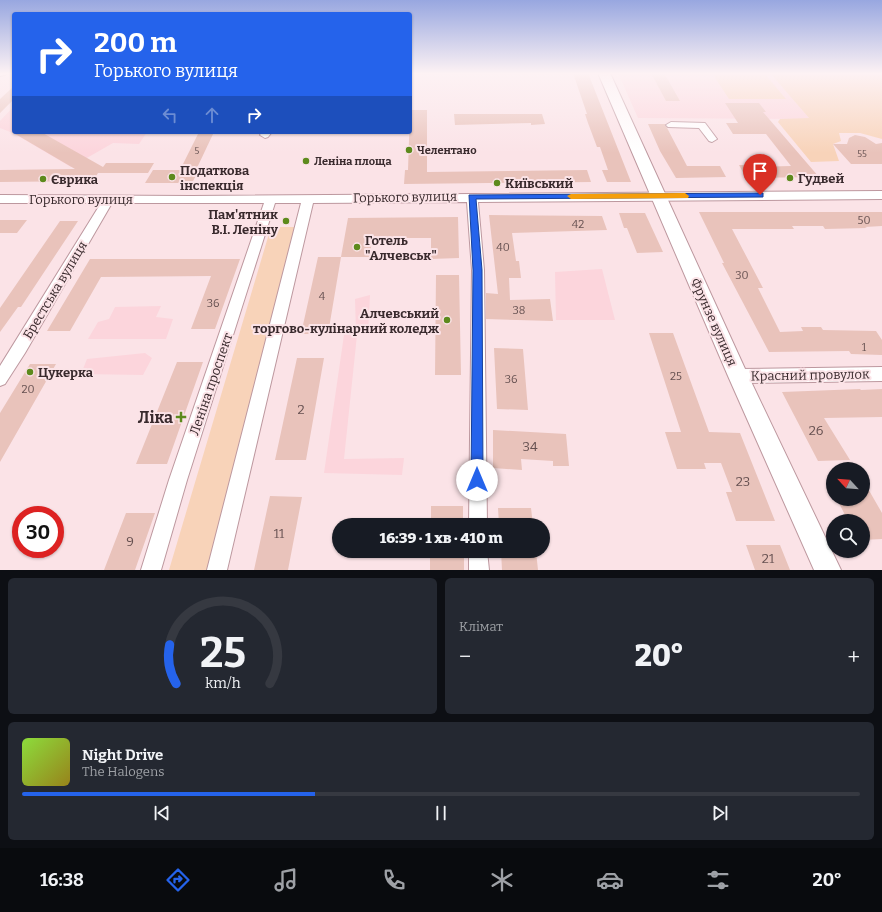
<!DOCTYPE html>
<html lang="uk">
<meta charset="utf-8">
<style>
body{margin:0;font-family:Bitter,serif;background:#242831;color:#f1f3f6;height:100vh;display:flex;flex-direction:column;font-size:15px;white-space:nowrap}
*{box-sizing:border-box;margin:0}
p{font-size:13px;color:#9ea1a6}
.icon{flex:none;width:22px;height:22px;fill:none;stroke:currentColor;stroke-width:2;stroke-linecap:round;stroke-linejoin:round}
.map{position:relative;height:570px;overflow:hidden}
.details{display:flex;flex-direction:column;gap:8px;padding:8px;background:#0d0f14;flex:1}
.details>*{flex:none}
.guide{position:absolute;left:12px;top:12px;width:400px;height:122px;border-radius:4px;box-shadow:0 1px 3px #0004;background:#2563eb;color:#fff;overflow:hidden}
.needle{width:26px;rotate:296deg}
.tools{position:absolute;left:826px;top:462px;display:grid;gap:8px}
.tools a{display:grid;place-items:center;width:44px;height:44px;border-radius:50%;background:#171b24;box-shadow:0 1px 3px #0004;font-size:20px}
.speed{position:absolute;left:12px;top:506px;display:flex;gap:8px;font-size:20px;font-weight:700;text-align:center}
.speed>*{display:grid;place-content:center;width:52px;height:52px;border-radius:50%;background:#171b24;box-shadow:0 1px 3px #0004;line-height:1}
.speed .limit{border:6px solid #d22;background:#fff;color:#111}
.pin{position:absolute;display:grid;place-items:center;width:34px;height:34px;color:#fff;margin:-41px -17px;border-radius:50% 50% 50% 0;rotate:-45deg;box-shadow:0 0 4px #0007}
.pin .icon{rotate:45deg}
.me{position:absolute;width:44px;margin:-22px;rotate:0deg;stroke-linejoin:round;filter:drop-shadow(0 0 3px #0008)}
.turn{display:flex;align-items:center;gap:14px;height:84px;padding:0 16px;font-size:18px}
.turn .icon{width:52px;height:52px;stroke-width:2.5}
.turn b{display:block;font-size:28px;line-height:34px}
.lanes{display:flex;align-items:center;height:38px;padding:0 16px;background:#0003;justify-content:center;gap:20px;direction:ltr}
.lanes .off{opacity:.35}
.big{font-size:30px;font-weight:800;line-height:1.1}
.details .card{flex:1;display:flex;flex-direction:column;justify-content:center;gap:6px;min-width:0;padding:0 14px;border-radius:6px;background:#242831}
.details .dial{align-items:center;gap:0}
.dial svg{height:104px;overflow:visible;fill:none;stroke:#363941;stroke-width:7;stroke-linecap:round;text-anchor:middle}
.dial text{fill:#f1f3f6;stroke:none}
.song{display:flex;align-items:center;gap:12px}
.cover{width:48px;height:48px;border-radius:6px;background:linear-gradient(135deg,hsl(90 70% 55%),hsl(50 70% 35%))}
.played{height:4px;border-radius:2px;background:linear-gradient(90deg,#2563eb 35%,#363941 35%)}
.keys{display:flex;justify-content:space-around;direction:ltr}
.heat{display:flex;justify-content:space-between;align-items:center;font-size:22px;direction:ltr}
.details .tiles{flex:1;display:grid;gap:8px;grid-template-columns:1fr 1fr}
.card:last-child{grid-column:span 2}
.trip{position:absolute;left:332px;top:518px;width:218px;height:40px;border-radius:20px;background:#171b24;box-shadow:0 1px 3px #0004;font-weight:800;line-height:40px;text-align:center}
.tabs{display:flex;height:64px;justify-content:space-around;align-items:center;background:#090b0e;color:#9ea1a6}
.tabs .icon{width:28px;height:28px}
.tabs .active{color:#2563eb}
.tabs b{font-size:18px;color:#f1f3f6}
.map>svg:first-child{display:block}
</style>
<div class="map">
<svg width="882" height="570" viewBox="0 0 882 570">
<rect width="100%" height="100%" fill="#fbe3e7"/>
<path fill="#fcd5dc" d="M618,73H770L810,119L638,118Z
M14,106V132H147L139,144L113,143L71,167L13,133L0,128V121Z
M602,269L615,320H556L555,272Z
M370,295L368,333L356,332L355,299Z
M161,306L156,317L173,319L166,339H88L98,322L109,319L115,307Z
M344,335H357L344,459L404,458L402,475L324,473Z
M145,353L152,358L143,375L81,374L87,359Z"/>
<path fill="#f8d3b9" d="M712,73H764L786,99H729Z
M770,73H882V139L860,133H839L841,141L833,144L839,161L811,162L778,122L780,119L809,118Z
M271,227H297L210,570H169Z"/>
<path fill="#e9c3bb" d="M573,73H588L631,182H607L602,170H608L600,147H597L588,123L585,114H587Z
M651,73H664L680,101H666Z
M14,86V99L0,113V99Z
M725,103H759L766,112H763L819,177L746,178L739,165H750L751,167L791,166L766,134H733L726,123H738Z
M410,110H427V172L587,170L591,182L404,184L405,170H408Z
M454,114H542L545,124L531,125V123L455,125Z
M648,124H665L687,166H720L726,177L676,178L660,151Z
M12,132H41L103,167L106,163H154L148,173H98L93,181L0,182V170L75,169Z
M199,132H214L196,170H199L192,183H145L153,170H180Z
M855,135L865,137L876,144L882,143V164H851L833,144H847L849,138Z
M699,212H882V226L865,227L867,228L825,229L823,226H792L794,229H732L763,288H758L780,332L803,331L801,327H821L823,330L876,331L882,340V355L851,354L849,351L769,352L722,263H724Z
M619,213H645L663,252L637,253L627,228H624Z
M489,215L602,216L607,230L512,233L516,261H519L521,278H509L510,300L550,299L553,321L486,319V293L498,294Z
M458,217L459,258L431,259V238H372L370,257H341L348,218Z
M0,220H27L17,233H0Z
M60,221H78L21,307H18L0,332V308Z
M318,257H341L328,334H301Z
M90,259H240L215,329H191L211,276L101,277L70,331H47Z
M436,275H459L461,375H435Z
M649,333H673L709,432L740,433L775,521H736L726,492H732L721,463H704L706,469H677L665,432H681Z
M494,348L523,349L528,410L497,409Z
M297,358H324L306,460H275Z
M177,362H203L167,464H136Z
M30,364H56L0,462V413Z
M860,389L861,390L882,389V417L824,418L850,460L818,461L782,392Z
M493,430L566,434L569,466H553V461L521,459L522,470L493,468Z
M863,480L882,513V539L863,540V521H848L837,499H863Z
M270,496L302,497L288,570H254Z
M431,506H463V525H431Z
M498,508H531L533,525H499Z
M126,513H155L135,570H104Z
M746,545H780L790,570H755Z
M430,551H464V570H430Z
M501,551H536L538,570H502Z"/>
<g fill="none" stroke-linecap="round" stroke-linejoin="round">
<defs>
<path id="street" d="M671,122L705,123L717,139L712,142L709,141L699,128L668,127L666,125Z
M262,132H272L268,137L265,138L260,135Z
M882,191V199L478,202L484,270L487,525H469L472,270L467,202L313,203L227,570H207L301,203H275L187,480L161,570H141L169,480L264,203H112L25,353L5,384L0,386V366L101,203H0V195L191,196Z
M882,367V381L738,383L733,381L731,376L733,371L738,369Z
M469,551H487L489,570H469Z"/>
<path id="secondary" d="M0,73H7L5,75L0,76Z
M598,73H610L746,371L841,570H814L728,376Z"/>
</defs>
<use href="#street" stroke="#bd989f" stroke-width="2"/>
<use href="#secondary" stroke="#bd989f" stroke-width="2"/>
<use href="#street" fill="#fff" fill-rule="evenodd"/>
<use href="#secondary" fill="#fff" fill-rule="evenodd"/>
</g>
<linearGradient id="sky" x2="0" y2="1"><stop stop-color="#98a7e0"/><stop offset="0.48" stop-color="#fdf2f4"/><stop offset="1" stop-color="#fdf2f4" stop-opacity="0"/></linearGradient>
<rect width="882" height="153" fill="url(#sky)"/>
<path fill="#2563eb" stroke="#184099" d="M760,193H763V197L476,199L482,270L483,480L481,484L477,486L473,484L471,480L473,270L469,195Z"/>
<path fill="#f59e0b" d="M685,193L689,196L688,198L571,199L567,196L571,194Z"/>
<g fill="#5d8a1c" stroke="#fbe3e7" stroke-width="1.5">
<circle cx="409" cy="150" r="4"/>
<circle cx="306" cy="161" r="4"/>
<circle cx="172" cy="177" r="4"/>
<circle cx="790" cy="178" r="4"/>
<circle cx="43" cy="179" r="4"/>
<circle cx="497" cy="183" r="4"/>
<circle cx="286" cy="221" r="4"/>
<circle cx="357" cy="247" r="4"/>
<circle cx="447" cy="320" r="4"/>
<circle cx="30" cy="372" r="4"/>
<path d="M179 411h4v4h4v4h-4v4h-4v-4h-4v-4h4z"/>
</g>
<g text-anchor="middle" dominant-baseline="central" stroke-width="4" stroke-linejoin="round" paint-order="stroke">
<g font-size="9" fill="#655050">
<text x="197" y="151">5</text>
<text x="862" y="154">55</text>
</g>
<g font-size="11" font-weight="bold" fill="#392a2d" stroke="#fbe3e7" text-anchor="start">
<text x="417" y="150">Челентано</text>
<text x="314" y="161">Леніна площа</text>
</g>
<g font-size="11" fill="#655050">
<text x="864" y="220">50</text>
<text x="578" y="224">42</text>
<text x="503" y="247">40</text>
<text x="742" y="275">30</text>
<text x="322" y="296">4</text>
<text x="213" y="303">36</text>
<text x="519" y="310">38</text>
<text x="864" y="347">1</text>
<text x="676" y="376">25</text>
<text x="511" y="379">36</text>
<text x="28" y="389">20</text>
</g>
<g font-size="13" font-weight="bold" fill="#392a2d" stroke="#fbe3e7" text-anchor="start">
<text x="180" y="170">Податкова<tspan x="180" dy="15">інспекція</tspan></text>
<text x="798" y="178">Гудвей</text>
<text x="51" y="179">Єврика</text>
<text x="505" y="183">Київський</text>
<text x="278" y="214" text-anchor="end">Пам'ятник<tspan x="278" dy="15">В.I. Ленiну</tspan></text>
<text x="365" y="240">Готель<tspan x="365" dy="15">"Алчевськ"</tspan></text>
<text x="439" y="313" text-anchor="end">Алчевський<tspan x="439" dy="15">торгово-кулінарний коледж</tspan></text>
<text x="38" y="372">Цукерка</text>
</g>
<g font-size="13" fill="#392a2d" stroke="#fbe3e7">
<text transform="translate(405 197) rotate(-1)">Горького вулиця</text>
<text x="81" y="199">Горького вулиця</text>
<text transform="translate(55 290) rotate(-59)">Брестська вулиця</text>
<text transform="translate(714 322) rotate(66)">Фрунзе вулиця</text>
<text transform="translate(810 375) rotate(-1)">Красний провулок</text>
<text transform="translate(211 384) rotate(-71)">Леніна проспект</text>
</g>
<g font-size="13" fill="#655050">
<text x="301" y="409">2</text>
<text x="816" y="430">26</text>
<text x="530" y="446">34</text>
<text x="743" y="481">23</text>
<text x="279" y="533">11</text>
<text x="130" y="541">9</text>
<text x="768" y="558">21</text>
</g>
<g font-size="16" font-weight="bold" fill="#392a2d" stroke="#fbe3e7" text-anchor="end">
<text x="173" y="417">Ліка</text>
</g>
</g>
</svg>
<div class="tools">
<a><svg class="needle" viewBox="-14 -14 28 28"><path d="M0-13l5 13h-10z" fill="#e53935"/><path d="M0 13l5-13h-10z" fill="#9ea1a6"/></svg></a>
<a><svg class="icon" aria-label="search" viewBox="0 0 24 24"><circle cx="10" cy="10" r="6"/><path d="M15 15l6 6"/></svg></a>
</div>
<div class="speed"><div class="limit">30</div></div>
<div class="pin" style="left:760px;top:195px;background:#d93025"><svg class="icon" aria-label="arrive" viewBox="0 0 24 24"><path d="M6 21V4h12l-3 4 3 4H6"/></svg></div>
<svg class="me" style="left:477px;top:480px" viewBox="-20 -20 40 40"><circle r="19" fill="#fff"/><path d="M0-13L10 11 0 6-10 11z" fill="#2563eb"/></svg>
<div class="trip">16:39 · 1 хв · 410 m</div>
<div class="guide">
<div class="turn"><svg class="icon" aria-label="right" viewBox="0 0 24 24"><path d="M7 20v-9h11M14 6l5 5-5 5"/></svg><div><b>200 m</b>Горького вулиця</div></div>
<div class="lanes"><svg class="icon off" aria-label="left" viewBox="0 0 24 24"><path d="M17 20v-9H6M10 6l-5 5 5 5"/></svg><svg class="icon off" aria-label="ahead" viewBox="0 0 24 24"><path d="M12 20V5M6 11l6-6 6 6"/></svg><svg class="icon" aria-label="right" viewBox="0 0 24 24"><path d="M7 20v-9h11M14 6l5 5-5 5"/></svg></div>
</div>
</div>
<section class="details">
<div class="tiles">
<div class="card dial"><svg viewBox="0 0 100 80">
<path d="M14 69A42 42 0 1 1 86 69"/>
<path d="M14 69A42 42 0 0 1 9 39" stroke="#2563eb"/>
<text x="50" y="56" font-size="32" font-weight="700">25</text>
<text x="50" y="72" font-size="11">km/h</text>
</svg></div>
<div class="card"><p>Клімат</p>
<div class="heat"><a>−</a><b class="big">20°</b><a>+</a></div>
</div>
<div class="card">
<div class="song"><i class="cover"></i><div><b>Night Drive</b><p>The Halogens</p></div></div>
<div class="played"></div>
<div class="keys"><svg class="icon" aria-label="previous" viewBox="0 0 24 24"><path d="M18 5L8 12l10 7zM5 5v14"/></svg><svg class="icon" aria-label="pause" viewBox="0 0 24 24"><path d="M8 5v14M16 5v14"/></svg><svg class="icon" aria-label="next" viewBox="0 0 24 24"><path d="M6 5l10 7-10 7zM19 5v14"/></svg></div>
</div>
</div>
</section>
<nav class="tabs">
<b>16:38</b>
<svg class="icon active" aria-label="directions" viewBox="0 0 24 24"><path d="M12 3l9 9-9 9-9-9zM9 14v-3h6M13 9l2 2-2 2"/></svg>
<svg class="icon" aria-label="music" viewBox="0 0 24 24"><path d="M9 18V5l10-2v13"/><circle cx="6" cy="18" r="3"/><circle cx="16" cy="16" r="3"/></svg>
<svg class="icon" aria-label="phone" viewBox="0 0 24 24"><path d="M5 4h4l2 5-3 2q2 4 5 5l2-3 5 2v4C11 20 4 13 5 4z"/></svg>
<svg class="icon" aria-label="climate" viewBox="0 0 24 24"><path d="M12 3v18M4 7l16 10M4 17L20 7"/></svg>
<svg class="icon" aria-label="car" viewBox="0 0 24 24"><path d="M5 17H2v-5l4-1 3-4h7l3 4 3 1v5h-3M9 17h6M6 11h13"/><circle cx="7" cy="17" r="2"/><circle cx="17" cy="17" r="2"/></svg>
<svg class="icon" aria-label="filters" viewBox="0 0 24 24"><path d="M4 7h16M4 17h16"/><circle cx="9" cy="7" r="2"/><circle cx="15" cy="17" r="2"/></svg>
<b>20°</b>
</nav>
